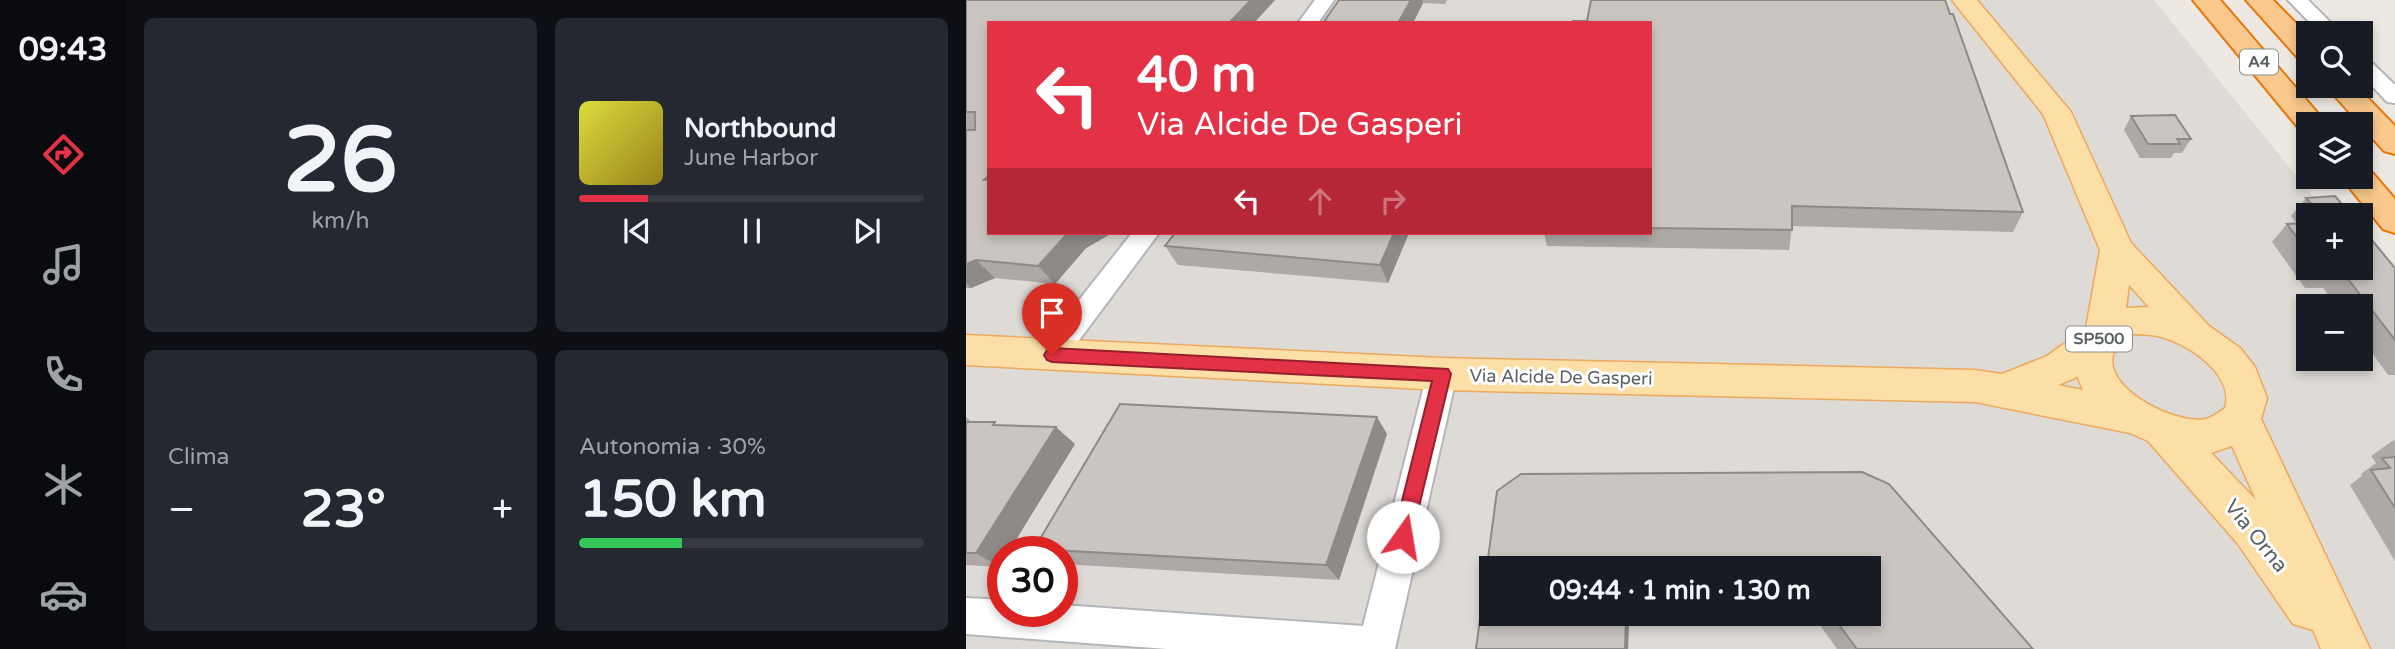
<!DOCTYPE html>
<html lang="it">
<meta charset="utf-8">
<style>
body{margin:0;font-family:"Varela Round",sans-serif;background:#242831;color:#f1f3f6;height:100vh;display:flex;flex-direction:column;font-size:26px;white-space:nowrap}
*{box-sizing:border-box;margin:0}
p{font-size:23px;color:#9ea1a6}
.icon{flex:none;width:38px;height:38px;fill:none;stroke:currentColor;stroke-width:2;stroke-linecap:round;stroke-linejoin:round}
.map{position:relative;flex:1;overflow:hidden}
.panel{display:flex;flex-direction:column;gap:18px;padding:18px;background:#0d0f14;width:840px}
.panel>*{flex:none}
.guide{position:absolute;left:21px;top:21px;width:665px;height:214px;border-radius:0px;box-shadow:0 4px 10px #0003;background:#e33145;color:#fff;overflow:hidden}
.buttons{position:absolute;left:1330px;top:21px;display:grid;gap:14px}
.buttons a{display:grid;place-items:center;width:77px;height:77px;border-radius:0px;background:#171b24;box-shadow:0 4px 10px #0003;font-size:35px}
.speed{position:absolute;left:21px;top:536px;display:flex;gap:14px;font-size:35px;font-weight:700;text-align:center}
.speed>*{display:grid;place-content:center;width:91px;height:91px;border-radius:50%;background:#171b24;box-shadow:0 4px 10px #0003;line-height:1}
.speed .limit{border:10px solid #d22;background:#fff;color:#111}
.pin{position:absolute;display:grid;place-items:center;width:60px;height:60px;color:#fff;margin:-72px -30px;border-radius:50% 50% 50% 0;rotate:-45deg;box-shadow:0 0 7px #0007}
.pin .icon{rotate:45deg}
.me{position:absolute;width:77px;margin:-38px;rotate:13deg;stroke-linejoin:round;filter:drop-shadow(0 0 5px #0008)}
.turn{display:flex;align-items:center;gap:24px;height:147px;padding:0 35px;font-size:32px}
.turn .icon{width:91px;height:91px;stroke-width:2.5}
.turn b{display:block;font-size:49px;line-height:60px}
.lanes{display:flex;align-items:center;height:66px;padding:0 35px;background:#0003;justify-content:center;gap:35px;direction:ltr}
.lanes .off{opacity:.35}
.big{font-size:52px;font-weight:700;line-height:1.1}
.panel .widget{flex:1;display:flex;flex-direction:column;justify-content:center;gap:10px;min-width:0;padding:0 24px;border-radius:10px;background:#242831}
.panel .dial{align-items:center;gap:0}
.dial b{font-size:91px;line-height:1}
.song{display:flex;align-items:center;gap:21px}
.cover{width:84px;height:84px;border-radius:10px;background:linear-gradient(135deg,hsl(60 70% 55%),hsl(50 70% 35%))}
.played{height:7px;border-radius:4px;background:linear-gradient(90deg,#e33145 20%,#363941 20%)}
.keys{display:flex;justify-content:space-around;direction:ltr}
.heat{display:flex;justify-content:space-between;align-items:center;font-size:38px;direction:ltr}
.charge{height:10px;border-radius:5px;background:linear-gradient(90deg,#34c759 30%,#363941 0)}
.panel .tiles{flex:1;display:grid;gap:18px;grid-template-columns:repeat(2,1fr)}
.trip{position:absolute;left:513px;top:556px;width:402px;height:70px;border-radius:0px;background:#171b24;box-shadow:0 4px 10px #0003;font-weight:700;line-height:70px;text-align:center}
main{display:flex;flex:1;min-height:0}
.tabs{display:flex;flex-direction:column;width:126px;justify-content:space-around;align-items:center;background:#090b0e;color:#9ea1a6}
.tabs .icon{width:49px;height:49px}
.tabs .on{color:#e33145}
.tabs b{font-size:32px;color:#f1f3f6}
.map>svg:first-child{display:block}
</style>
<main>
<nav class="tabs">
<b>09:43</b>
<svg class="icon on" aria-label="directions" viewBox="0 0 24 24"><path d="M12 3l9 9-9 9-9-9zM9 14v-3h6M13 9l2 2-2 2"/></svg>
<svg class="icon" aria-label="music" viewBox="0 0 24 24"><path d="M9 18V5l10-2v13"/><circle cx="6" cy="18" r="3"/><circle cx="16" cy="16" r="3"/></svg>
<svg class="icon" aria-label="phone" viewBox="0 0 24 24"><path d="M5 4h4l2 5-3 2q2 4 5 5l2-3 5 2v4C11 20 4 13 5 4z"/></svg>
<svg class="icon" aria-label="climate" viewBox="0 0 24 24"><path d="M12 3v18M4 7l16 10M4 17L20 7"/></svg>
<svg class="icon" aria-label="car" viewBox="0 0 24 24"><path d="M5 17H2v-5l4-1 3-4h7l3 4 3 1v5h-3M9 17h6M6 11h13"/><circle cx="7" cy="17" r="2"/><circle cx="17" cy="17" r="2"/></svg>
</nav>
<section class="panel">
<div class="tiles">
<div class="widget dial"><b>26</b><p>km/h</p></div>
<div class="widget">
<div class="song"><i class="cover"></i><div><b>Northbound</b><p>June Harbor</p></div></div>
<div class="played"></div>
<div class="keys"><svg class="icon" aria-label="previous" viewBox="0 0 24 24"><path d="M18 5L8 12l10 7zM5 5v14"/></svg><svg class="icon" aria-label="pause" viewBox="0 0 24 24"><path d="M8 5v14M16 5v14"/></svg><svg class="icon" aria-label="next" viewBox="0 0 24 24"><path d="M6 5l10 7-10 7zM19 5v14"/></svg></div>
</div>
<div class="widget"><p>Clima</p>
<div class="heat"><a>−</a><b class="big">23°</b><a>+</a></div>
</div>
<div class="widget"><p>Autonomia · 30%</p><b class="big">150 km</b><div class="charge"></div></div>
</div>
</section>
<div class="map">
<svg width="1429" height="649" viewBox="0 0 1429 649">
<rect width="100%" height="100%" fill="#ede8e2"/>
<path fill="#dedad6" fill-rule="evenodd" d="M0,0H1188L1362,215H1342V268H1395L1429,298V649H0ZM23,23H684V233H23ZM1342,306H1395V359H1342ZM37,551H96V611H37ZM525,569H903V614H525Z"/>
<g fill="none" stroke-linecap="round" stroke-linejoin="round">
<defs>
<path id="minor" d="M349,0H368L352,23H332Z
M1322,0H1342L1375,33H1354Z
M1395,57L1402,59L1429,85V103L1421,102L1395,74Z
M166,233H193L96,363L86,367L76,363L72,355L76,347Z
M476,362L486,366L491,374L429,649H201L0,634V598L37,600V611H96V605L397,626L461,374L466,366Z"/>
<path id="major" d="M986,0H1011L1105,112L1165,243L1243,326L1274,348L1289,367L1301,398L1295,419L1404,649H1355L1347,630L1327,624L1272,544L1182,441L1164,433L1009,402L476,390L0,365V335L476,358L1009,370L1036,374L1081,356L1120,328L1134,250L1077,114ZM1163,285L1183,307L1160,308ZM1168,334C1177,335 1187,334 1195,337C1223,344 1269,375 1259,408C1253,412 1247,417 1240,419C1210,425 1134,388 1148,352C1151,343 1159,337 1168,334ZM1111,376L1117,390L1092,385L1109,378ZM1266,446L1290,500L1245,453Z"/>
<path id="highway" d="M1227,0H1254L1361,124H1342V133L1335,131Z
M1280,0H1307L1342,36V60L1332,58Z
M1360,86H1390L1429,126V154L1418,151Z
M1395,167L1403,169L1429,199V233L1417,229L1375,177H1395Z"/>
</defs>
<use href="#minor" stroke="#b2b6b9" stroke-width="4"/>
<use href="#major" stroke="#eda85b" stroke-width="3"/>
<use href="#highway" stroke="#e77607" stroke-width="4"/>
<use href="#minor" fill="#fff" fill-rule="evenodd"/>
<use href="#major" fill="#fcdea7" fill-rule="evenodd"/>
<use href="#highway" fill="#f9c88c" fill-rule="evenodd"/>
</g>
<path fill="#aea9a6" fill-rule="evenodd" d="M0,0H309L288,23H23V233H145L141,236L120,248L89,284L29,278L5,288H0Z
M373,0H481L479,4L457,3L447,23H357Z
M684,23L1057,212L1047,232L826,226L823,250L581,246L578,233H684Z
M1165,116L1225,139L1216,153H1208L1205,158H1174L1158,130Z
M1340,198L1385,215H1342V268H1429V375H1422L1395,338V306H1371L1357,288H1339L1306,242L1321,224H1331L1325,216Z
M209,233H443L422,283L212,265L199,246Z
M0,417L6,422L33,425L109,444L43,551H37L34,567L0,565Z
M421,434L373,580L96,564V551H72L68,549Z
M1429,440V561L1384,485L1396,476L1395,474L1410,463L1405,456L1426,441Z
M896,472L923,484L1067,649H871L851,621H663L662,649H510L531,491L555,474ZM525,569H903V614H525Z"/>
<path fill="#8d8a87" d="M285,0H309L288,23H263Z
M445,0H456L457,3L447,23H432Z
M102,233H145L141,236L120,248L89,284L72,266Z
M428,233H443L422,283L414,265Z
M10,260L29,278L5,288L0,283V264Z
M411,417L421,434L373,580L360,565Z
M90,427L109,444L43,551H37V562L34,567L10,553Z
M660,614H662L663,621L662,649H659Z"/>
<path fill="#cac5c1" stroke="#8d8a87" stroke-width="2" d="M0,0H285L263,23H23V175L18,180H23V233H102L72,266L10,260L0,264V130H9V112H0Z
M373,0H445L432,23H357Z
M625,0H979L984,14H987L1057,212L826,206V230L684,228V23H607V21H621Z
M1209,115L1225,139H1211L1214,144H1182L1165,116Z
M1369,196L1385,215H1355L1340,198Z
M1342,223V252L1321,224Z
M1395,227L1429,268V340L1375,270H1356L1354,268H1395Z
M209,233H428L414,265L199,246Z
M154,404L411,417L360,565L68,549Z
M0,422H29L27,425L90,427L10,553H0Z
M1429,457V508L1405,470L1424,468L1416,458Z
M896,472L923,484L1067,649H891L865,614H903V569H525V614H660L659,649H510L531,491L555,474Z"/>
<path fill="#e33145" stroke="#94202d" stroke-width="2" d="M86,348L482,369L485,374L444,544L437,547L430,544L427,537L466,381L86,362L81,360L78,355L81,350Z"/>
<g text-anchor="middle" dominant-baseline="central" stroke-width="6" stroke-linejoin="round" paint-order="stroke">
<g fill="#fff" stroke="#8c8f91" stroke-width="2">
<rect x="1274" y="49.5" width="38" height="25" rx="5"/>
<rect x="1100" y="326.5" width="66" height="25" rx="5"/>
</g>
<g font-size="16" font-weight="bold" fill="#5a5f62">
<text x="1293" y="62">A4</text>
<text x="1133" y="339">SP500</text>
</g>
<g font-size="18" fill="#5a5f62" stroke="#fff">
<text transform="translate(595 377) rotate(1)">Via Alcide De Gasperi</text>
</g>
<g font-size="21" fill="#5a5f62" stroke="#fff">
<text transform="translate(1290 536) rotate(51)">Via Orna</text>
</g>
</g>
</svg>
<div class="buttons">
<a><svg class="icon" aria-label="search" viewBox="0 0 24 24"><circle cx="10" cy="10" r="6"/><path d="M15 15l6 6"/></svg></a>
<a><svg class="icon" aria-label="layers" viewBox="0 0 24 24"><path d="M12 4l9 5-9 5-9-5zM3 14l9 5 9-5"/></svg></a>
<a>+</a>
<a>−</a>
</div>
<div class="speed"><div class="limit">30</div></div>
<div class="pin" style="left:86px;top:355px;background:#d93025"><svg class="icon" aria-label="arrive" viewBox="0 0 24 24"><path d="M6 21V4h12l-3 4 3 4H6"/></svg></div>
<svg class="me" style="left:437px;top:537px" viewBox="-20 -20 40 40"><circle r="19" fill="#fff"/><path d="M0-13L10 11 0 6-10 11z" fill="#e33145"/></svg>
<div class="trip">09:44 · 1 min · 130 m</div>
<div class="guide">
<div class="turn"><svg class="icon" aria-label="left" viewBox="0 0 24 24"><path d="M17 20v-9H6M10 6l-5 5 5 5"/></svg><div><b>40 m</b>Via Alcide De Gasperi</div></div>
<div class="lanes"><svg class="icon" aria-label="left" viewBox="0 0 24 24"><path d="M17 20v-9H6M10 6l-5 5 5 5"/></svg><svg class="icon off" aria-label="ahead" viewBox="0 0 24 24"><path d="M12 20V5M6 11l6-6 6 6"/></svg><svg class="icon off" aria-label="right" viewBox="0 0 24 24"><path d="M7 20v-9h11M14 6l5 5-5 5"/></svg></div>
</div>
</div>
</main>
